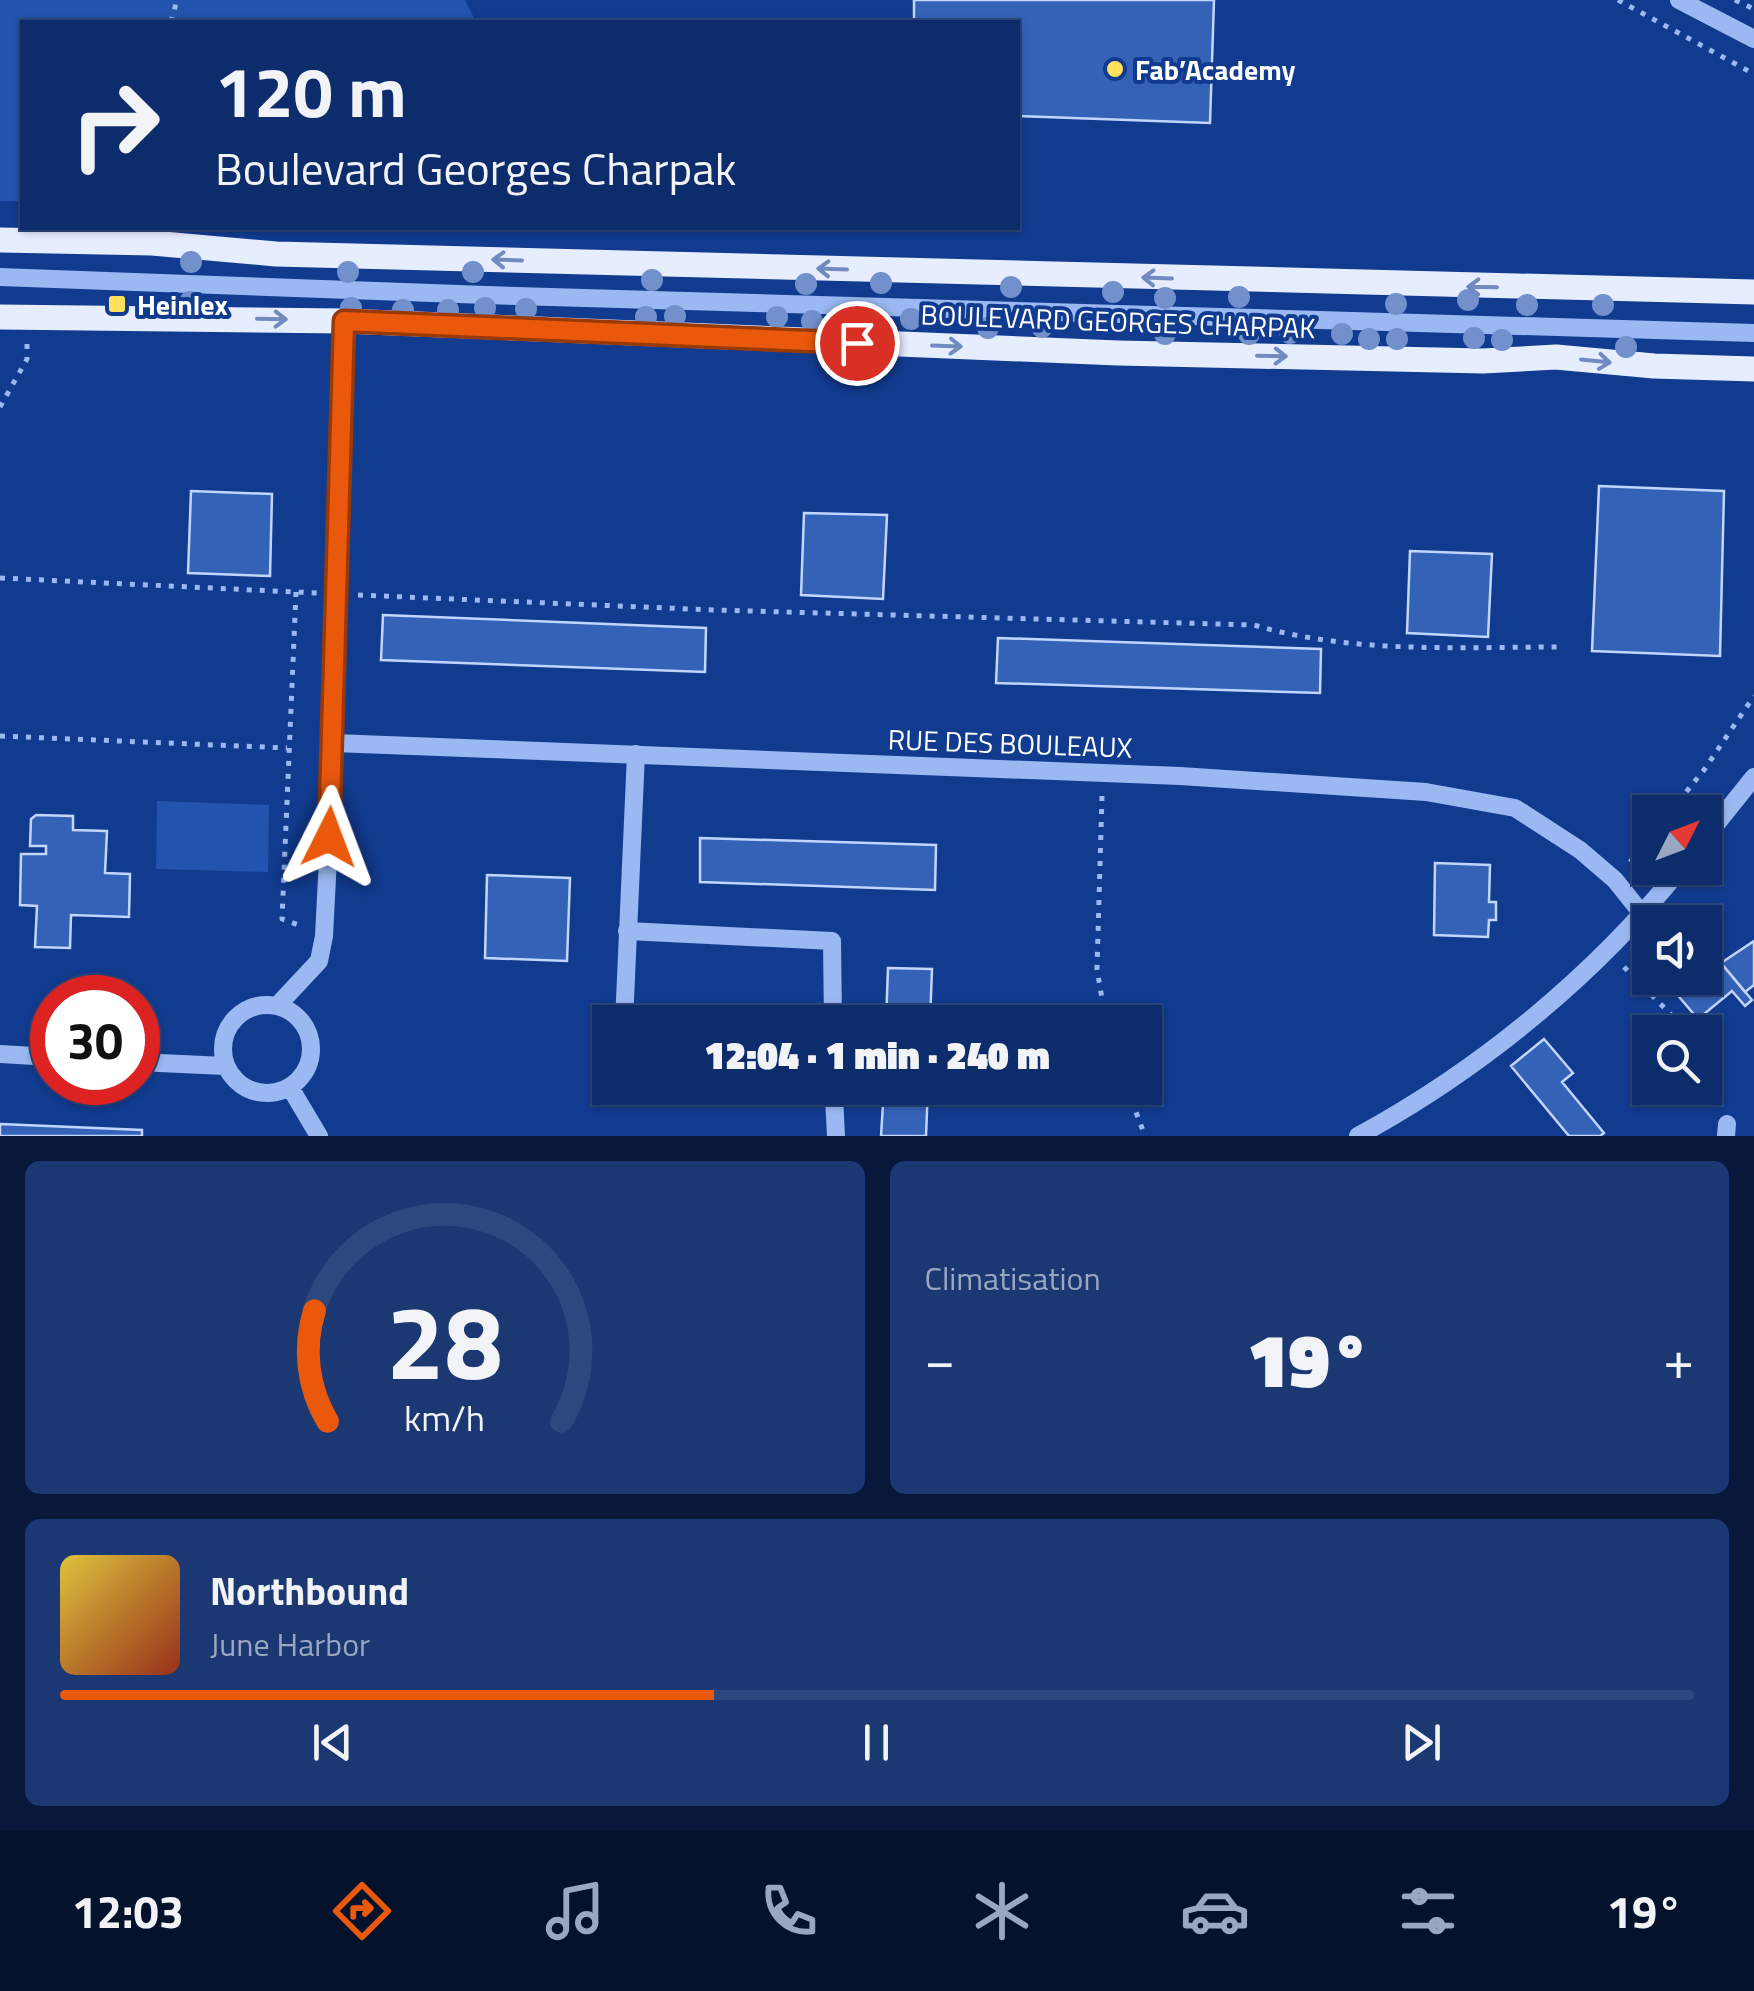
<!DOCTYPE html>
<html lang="fr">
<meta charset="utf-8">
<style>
body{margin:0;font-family:"Titillium Web",sans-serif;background:#1b3873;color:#f1f3f6;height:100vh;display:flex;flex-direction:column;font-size:38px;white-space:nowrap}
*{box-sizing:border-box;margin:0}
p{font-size:32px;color:#9aa7c1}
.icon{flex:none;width:55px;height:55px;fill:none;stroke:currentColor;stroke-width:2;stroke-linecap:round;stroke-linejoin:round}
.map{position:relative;height:1136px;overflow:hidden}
.drawer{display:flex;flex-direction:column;gap:25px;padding:25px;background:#07183b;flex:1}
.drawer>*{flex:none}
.banner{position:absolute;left:20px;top:20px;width:1000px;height:210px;border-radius:0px;box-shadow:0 2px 8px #0004,0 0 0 2px #2d487e;background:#0d2c6b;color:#f1f3f6;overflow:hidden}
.needle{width:65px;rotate:48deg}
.controls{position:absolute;left:1632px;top:795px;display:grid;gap:20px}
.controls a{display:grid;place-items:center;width:90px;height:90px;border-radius:0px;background:#0d2c6b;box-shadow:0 2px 8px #0004,0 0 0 2px #2d487e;font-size:50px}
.speed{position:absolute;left:30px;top:975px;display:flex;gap:20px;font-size:50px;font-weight:700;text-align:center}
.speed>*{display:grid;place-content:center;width:130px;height:130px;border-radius:50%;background:#0d2c6b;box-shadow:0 2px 8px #0004,0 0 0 2px #2d487e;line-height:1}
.speed .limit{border:15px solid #d22;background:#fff;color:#111}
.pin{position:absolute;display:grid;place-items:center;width:85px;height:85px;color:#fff;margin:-42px;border:5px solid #fff;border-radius:50%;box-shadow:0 2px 10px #0007}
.me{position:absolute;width:110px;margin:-55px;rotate:3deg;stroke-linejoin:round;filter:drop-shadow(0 0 8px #0008)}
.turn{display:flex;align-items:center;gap:35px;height:210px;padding:0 30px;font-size:45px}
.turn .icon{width:130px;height:130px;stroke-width:2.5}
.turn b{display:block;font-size:70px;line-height:85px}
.big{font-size:75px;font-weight:800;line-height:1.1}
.drawer .card{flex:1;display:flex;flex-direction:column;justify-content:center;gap:15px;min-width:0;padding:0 35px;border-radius:15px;background:#1b3873}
.drawer .dial{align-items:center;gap:0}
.dial svg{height:260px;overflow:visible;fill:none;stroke:#2d487e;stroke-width:7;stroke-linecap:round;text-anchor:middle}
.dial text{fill:#f1f3f6;stroke:none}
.song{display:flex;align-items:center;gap:30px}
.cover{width:120px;height:120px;border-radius:15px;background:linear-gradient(135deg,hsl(50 70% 55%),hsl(10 70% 35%))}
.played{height:10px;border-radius:5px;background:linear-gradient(90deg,#ea580c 40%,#2d487e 40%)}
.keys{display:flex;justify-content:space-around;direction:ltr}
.heat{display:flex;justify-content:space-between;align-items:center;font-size:55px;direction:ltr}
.drawer .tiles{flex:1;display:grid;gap:25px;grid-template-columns:1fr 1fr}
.card:last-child{grid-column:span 2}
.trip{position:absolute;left:592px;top:1005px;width:570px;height:100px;border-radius:0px;background:#0d2c6b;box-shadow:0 2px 8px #0004,0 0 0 2px #2d487e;font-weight:800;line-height:100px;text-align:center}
.tab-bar{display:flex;height:160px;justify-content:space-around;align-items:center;background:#05122b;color:#9aa7c1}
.tab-bar .icon{width:70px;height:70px}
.tab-bar .current{color:#ea580c}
.tab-bar b{font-size:45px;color:#f1f3f6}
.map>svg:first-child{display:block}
</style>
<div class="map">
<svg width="1754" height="1136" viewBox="0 0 1754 1136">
<rect width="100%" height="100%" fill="#113b8f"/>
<path fill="#2253ae" d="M0,0H465L476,22H22V201H0Z
M157,801L269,805L268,872L156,869Z"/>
<path fill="#3462b7" stroke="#c2d6fd" stroke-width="2.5" d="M914,0H1214L1210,123L1018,116V22H914Z
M1599,486L1724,491L1720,656L1592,651Z
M191,491L272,494L270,576L188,573Z
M804,513L887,515L883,599L801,595Z
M1410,551L1492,554L1488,637L1407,633Z
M383,615L706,628L705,672L381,660Z
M998,638L1321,649L1320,693L996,683Z
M36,815L73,816V830L107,831L105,873L130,874L129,917L71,915L70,948L35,947L37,906L20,905L21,854H46V846H30L31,819Z
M700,838L936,845L935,890L700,882Z
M1435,863L1490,865L1489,902H1496V920H1489L1488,937L1434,935Z
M487,875L570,878L567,961L485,958Z
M1754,941V985L1745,992L1721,963Z
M1717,958L1752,1000L1745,1006L1732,991L1698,1019L1674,991L1690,978H1705V968Z
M888,968L932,969L930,1022H886Z
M1544,1039L1573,1073L1562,1082L1604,1133L1600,1136H1569L1511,1066Z
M884,1088H928L926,1136H881Z
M0,1124L142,1130V1136H0Z"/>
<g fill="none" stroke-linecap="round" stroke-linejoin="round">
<path stroke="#9ab9f2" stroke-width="5" stroke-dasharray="5 8" stroke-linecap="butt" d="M1618,0L1754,74
M1735,0L1754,9
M171,22L177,0
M0,407L27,359V343
M0,578L317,593
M296,592L282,919L301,926
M358,595L714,610L1254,625C1353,654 1460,647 1562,647
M0,736L287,748
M1102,796L1097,969L1106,1022
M1670,812L1704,770L1754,696
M1630,862L1650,837
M1624,967L1688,1032
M1705,1050L1721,1102
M1127,1088L1145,1136"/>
<path stroke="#9ab9f2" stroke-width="18" d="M1679,0L1754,39
M0,277L486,295L1754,333
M334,743L1180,776L1426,792L1515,808L1580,850L1615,880L1643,915
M1705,838L1754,777
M627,931L832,941L833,1022
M223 1049a44 44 0 1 1 88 0a44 44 0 1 1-88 0Z
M277,1006L319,961L324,936L334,743L344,321
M624,1022L636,754
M0,1054L52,1057
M138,1062L225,1066
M622,1088V1090L834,1097L836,1136
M291,1089L319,1136
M1358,1136C1481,1069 1594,976 1681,868
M1726,1136L1727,1124"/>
<path stroke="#e6edff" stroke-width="25" d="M0,240L152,243L276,254L1754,292
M0,317L344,321L1118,353L1483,361L1556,357L1654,366L1754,369"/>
</g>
<g fill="#7290cc">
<circle cx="191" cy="262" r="11"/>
<circle cx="348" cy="272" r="11"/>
<circle cx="473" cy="272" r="11"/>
<circle cx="652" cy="280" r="11"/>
<circle cx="881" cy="283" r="11"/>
<circle cx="806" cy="284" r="11"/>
<circle cx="1011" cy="287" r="11"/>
<circle cx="1113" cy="292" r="11"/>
<circle cx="1239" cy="297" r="11"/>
<circle cx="1165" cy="298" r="11"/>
<circle cx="1468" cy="300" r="11"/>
<circle cx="190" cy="302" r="11"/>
<circle cx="1396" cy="304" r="11"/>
<circle cx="1527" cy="305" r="11"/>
<circle cx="1603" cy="305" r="11"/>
<circle cx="351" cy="308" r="11"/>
<circle cx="485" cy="308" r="11"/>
<circle cx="526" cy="309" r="11"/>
<circle cx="403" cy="310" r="11"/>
<circle cx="448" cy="310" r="11"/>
<circle cx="675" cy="316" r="11"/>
<circle cx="646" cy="317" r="11"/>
<circle cx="777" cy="317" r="11"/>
<circle cx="911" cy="319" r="11"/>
<circle cx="812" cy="321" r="11"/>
<circle cx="1042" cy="327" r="11"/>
<circle cx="988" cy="328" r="11"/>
<circle cx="1290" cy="333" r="11"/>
<circle cx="1165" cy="334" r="11"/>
<circle cx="1249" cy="334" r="11"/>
<circle cx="1342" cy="334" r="11"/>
<circle cx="1474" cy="338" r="11"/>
<circle cx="1369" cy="339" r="11"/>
<circle cx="1397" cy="339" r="11"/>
<circle cx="1502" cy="340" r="11"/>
<circle cx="1626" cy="347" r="11"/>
</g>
<defs><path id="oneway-shaft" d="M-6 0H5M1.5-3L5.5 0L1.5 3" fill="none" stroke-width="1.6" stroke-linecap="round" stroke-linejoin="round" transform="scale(2.5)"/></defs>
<g stroke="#718bc1">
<use href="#oneway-shaft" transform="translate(507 260) rotate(-178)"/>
<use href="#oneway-shaft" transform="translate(832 269) rotate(-178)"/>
<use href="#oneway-shaft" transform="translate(1157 278) rotate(-178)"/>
<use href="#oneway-shaft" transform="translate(1482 287) rotate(-179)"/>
<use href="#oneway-shaft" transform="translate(272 319) rotate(1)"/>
<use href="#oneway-shaft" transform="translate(947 346) rotate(2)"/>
<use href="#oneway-shaft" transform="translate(1272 356) rotate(1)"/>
<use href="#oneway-shaft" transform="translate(1596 361) rotate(6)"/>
</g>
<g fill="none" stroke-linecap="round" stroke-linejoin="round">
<defs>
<path id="route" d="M329,837L344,321L857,343"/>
</defs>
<use href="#route" stroke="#983908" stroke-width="25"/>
<use href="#route" stroke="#ea580c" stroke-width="18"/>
</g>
<g fill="#ffe15c" stroke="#113b8f" stroke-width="4">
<circle cx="1115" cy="69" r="10"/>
<rect x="107" y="294" width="20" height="20" rx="5"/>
</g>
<g text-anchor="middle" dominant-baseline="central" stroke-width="8" stroke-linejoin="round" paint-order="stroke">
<g font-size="28" font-weight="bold" fill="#fff" stroke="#113b8f" text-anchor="start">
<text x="1135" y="69">Fab’Academy</text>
<text x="137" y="304">Heinlex</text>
</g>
<g font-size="28" fill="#fff" stroke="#113b8f">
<text transform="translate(1118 321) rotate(2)">BOULEVARD GEORGES CHARPAK</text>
<text transform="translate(1010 743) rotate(2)">RUE DES BOULEAUX</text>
</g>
</g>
</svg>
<div class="controls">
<a><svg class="needle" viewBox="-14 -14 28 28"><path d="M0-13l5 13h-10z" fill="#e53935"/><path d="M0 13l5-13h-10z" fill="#9aa7c1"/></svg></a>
<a><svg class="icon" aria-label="sound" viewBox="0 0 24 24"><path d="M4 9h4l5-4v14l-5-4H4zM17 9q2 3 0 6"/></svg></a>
<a><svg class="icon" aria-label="search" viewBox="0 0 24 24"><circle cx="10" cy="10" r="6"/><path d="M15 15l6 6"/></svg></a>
</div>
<div class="speed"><div class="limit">30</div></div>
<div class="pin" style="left:857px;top:343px;background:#d93025"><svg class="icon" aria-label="arrive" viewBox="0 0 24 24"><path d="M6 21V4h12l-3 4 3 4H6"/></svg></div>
<svg class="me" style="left:329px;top:837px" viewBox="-20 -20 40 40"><path d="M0-17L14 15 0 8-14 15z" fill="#ea580c" stroke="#fff" stroke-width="4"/></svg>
<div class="trip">12:04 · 1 min · 240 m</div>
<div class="banner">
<div class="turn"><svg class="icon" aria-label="right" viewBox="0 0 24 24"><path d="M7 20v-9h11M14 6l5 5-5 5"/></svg><div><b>120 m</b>Boulevard Georges Charpak</div></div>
</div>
</div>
<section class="drawer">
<div class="tiles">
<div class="card dial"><svg viewBox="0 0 100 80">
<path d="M14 69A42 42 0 1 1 86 69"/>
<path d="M14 69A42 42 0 0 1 10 35" stroke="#ea580c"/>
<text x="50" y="56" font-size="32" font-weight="700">28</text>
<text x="50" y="72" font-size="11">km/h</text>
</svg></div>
<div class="card"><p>Climatisation</p>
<div class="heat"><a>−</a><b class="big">19°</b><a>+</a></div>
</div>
<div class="card">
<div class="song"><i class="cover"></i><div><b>Northbound</b><p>June Harbor</p></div></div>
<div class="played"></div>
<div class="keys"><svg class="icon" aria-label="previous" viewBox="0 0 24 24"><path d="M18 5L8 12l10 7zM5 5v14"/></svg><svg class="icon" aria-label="pause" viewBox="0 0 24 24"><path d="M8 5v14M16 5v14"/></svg><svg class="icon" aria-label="next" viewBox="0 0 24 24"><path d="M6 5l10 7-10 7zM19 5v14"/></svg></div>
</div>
</div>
</section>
<nav class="tab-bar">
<b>12:03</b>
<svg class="icon current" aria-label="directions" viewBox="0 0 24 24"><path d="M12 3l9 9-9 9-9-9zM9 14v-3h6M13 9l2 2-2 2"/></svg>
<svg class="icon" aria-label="music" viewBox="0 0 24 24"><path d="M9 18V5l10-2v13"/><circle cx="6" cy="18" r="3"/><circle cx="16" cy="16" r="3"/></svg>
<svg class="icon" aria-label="phone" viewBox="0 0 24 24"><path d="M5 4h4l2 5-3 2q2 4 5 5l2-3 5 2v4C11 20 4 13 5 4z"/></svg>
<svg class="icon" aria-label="climate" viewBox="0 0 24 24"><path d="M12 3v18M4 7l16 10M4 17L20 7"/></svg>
<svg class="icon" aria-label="car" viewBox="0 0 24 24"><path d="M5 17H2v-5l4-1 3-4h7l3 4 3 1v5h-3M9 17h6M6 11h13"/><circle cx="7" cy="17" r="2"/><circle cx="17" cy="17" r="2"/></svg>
<svg class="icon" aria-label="filters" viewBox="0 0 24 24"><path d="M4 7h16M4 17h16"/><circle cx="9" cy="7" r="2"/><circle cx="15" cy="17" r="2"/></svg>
<b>19°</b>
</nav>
